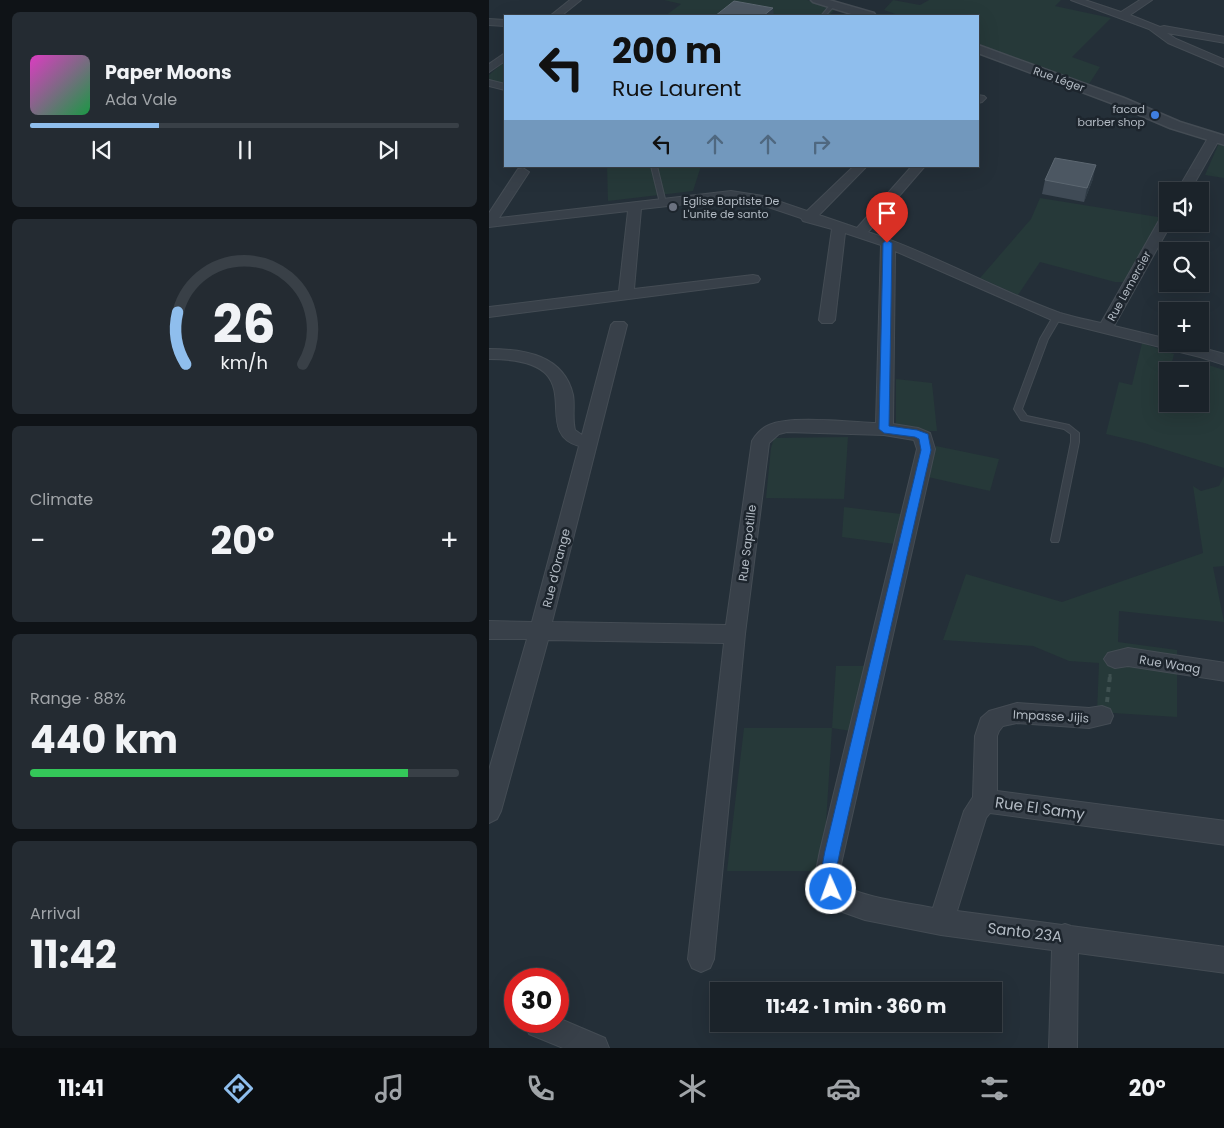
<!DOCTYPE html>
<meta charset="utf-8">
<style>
body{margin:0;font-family:Poppins,sans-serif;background:#242b32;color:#f1f3f6;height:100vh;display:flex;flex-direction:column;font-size:19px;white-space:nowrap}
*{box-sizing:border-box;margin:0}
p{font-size:16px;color:#a0a4a8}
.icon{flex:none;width:28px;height:28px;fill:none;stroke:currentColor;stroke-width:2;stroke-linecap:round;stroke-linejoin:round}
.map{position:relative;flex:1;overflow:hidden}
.panel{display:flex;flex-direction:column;gap:12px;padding:12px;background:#0f1317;width:489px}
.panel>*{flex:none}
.guide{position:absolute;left:15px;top:15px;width:475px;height:152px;border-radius:0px;box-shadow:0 5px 20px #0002,0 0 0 1px #394047;background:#8fbeed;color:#111;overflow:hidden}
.tools{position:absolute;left:670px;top:182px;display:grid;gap:10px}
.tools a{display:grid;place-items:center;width:50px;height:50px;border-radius:0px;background:#1b232a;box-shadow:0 5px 20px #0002,0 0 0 1px #394047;font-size:25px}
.speed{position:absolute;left:15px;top:968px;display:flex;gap:10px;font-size:25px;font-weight:700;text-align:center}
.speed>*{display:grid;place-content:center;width:65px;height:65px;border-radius:50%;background:#1b232a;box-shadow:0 5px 20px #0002,0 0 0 1px #394047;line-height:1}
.speed .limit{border:8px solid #d22;background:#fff;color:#111}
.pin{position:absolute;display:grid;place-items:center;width:42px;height:42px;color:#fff;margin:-51px -21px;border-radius:50% 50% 50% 0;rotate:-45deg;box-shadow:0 0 5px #0007}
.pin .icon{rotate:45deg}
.me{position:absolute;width:55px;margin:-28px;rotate:358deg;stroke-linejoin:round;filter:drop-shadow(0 0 4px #0008)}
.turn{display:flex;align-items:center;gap:18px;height:105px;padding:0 25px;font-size:22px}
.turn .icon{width:65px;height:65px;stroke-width:2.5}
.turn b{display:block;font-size:35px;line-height:42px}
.lanes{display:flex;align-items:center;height:48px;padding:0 25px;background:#0003;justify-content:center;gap:25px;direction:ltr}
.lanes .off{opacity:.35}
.big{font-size:38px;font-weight:700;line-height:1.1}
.panel .tile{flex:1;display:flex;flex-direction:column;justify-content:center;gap:8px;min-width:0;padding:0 18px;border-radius:8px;background:#242b32}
.panel .dial{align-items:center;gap:0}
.dial svg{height:130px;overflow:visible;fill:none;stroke:#394047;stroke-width:7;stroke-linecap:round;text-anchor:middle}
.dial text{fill:#f1f3f6;stroke:none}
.song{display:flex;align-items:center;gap:15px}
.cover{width:60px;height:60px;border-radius:8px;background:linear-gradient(135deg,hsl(310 70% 55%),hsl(140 70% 35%))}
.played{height:5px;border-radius:2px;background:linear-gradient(90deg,#8fbeed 30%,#394047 30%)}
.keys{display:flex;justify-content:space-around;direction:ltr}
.heat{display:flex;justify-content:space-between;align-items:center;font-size:28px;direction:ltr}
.charge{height:8px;border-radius:4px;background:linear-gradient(90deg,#34c759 88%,#394047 0)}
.trip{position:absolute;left:221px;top:982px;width:292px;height:50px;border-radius:0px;background:#1b232a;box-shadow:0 5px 20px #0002,0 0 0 1px #394047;font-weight:700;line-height:50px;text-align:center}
.tab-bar{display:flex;height:80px;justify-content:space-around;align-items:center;background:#0b0e11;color:#a0a4a8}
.tab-bar .icon{width:35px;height:35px}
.tab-bar .current{color:#8fbeed}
.tab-bar b{font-size:22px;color:#f1f3f6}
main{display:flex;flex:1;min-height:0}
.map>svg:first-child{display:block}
</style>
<main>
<section class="panel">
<div class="tile">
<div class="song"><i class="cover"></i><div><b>Paper Moons</b><p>Ada Vale</p></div></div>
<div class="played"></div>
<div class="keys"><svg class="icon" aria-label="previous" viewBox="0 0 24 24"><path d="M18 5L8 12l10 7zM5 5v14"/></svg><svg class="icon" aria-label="pause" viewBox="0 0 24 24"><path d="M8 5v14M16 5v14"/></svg><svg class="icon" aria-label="next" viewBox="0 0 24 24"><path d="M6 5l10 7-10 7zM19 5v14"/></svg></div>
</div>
<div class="tile dial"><svg viewBox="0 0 100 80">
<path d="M14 69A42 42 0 1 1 86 69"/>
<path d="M14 69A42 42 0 0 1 9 37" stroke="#8fbeed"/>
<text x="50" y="56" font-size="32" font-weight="700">26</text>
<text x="50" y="72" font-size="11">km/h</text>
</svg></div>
<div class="tile"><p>Climate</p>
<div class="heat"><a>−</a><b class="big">20°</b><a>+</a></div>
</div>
<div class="tile"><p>Range · 88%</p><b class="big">440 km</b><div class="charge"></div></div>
<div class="tile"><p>Arrival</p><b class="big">11:42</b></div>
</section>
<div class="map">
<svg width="736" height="1048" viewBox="0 0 736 1048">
<rect width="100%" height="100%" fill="#242f38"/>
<path fill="#263939" d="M175,0H318L347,9L339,16H176L192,4Z
M404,0L431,5L440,0H572L566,6L622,18L583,57L611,67L600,84L489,44V16H412L395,10Z
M16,61V86L0,84V75Z
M730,143L735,145V178L716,175Z
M118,166H212L204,191L119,201Z
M551,198L675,218L636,282H626L551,262L529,295L491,278L542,219Z
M653,343L685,354L681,371H679L674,399L679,400V404H691L709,409L711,404L716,364L735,370V468L655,443L617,434L630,382L643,385Z
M407,379L443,383L448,431H407Z
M359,437L355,499L277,498L282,448L285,438Z
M447,446L510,459L501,491L439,477Z
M735,476V566L724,567L735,622L630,611L629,642L688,650V717L608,712L610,663L580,661L544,646L454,640L477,574L573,602L714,553L704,486L712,491L730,486Z
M355,507L412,514L406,544L353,537Z
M347,666H382L374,733L343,728L334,871H238L255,728H343Z"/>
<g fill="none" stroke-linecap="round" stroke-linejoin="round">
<defs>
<path id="service" d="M342,4L346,5L336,16H332Z
M162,166H168L177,203L176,204L171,203Z
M565,315H568L572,317L559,339L533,409L538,416L580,425L590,433V442L570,540L569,542H563L562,540L582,442V434L575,429L532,420L525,409L551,339Z"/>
<path id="minor" d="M81,0H92L72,16H61Z
M582,0H596L632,12L651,0H663L641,15L671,27L675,26L736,37V43L678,33L687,39L736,60V67L679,43L660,29Z
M0,19L16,20V26L0,25Z
M16,53V61L0,72V64Z
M0,80L16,84V90L0,86Z
M489,95L495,96L497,98L493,102L489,103Z
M725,134L731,138L701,191H688L719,138Z
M365,166H378L330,215L368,228L423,166H436L379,232C445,254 505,289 571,313C584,317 598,320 612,323L672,217L679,213V224H682L625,326L679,339V344H698L736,354V365L711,357L563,320L406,251L404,424L429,428L441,433L446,449L355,851C353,860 349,873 353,882C360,896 427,904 444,908L475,811L484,797L486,736L492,718L500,711L528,703L600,708L613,706L621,709L624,716L621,723L600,728L528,723L514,726L510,731L508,736V791L736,821V845L501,813L497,818L468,911L573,925L576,924L582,926L736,947V973L589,953L588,1048H560L563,950L452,935L376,920L345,909L333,898L330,889L327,871L331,851L428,449L425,440L395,435L298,432L290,434L280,443L256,634L225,959L221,968L212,972L203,968L199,959L235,643L59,640L12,811L8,819L0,823V770L38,639H0V621L43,622L90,446C37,431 110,359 0,359V349C35,349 75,355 84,395C86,406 83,418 86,430L93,435L122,325L125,322H135L138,325L63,622L237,625L263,441C267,434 273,428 280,425C300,415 362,422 387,423L392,245L356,233L346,320L343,323H333L330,320L343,229L314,221L312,218L267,203L242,199L152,209L145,289L264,275L269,276L271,279L269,282L264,283L0,317V307L130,291L139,211L0,227V213L29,169L34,168L40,172L10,218L242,191L274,196L318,211Z
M639,648L736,663V681L639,666L626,668L619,665L615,659L619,653Z
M69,1018L116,1038L120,1048H74L40,1034L36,1024L37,1021H69Z"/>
<path id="tertiary" d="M322,0H340L385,13L387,16H369L324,2Z
M489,45L635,98L691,122L736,136V145L681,128L625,104L489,53Z"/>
</defs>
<use href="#service" stroke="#444c54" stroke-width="2"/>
<use href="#minor" stroke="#444c54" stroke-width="2"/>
<use href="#tertiary" stroke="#444c54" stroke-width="3"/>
<path stroke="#3f5151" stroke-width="3" stroke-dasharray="4 4" stroke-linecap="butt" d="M621,678V673"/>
<path stroke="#3f5151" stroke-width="4" stroke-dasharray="5 5" stroke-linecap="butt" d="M618,702L621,676"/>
<use href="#service" fill="#384049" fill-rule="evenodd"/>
<use href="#minor" fill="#384049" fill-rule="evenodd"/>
<use href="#tertiary" fill="#384049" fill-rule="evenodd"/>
</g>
<path fill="#404b56" d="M604,179L595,202L553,194L556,180Z"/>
<path fill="#2f3b45" d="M284,8L285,16H274Z
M607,165L604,179L595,202L598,188Z"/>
<path fill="#4c5762" stroke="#5c6771" d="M245,1L284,8L274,16H226Z
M566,158L607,165L598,188L556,180Z"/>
<path fill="#1a73e8" stroke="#114b97" d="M398,240L403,243L400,426L428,430L439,434L442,450L351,851L347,871L349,889L347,894L342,897L336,894C330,880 333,866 336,851L432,450L430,439L426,437L395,433L390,429L394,243Z"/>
<circle fill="#3f7fe0" stroke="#1d252d" stroke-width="2" cx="666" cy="115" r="5"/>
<circle fill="#6b7280" stroke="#1d252d" stroke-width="2" cx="184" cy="207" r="5"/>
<g text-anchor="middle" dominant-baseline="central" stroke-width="5" stroke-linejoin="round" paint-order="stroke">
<g font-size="11" fill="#b3bbc4" stroke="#1d252d">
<text transform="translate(570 79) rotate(20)">Rue Léger</text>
<text transform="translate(640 286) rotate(-61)">Rue Lemercier</text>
</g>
<g font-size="11" fill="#b3bbc4" stroke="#1d252d" text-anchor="end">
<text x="656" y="109">facad<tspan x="656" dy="13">barber shop</tspan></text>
<text x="194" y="201" text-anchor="start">Eglise Baptiste De<tspan x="194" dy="13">L'unite de santo</tspan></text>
</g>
<g font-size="12" fill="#b3bbc4" stroke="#1d252d">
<text transform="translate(258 543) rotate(-83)">Rue Sapotille</text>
<text transform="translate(67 568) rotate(-76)">Rue d'Orange</text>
<text transform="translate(681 664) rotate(9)">Rue Waag</text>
<text transform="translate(562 716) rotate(3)">Impasse Jijis</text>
</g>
<g font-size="15" fill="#b3bbc4" stroke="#1d252d">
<text transform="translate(551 808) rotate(8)">Rue El Samy</text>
<text transform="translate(536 932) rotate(7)">Santo 23A</text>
</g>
</g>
</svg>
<div class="tools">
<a><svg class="icon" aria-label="sound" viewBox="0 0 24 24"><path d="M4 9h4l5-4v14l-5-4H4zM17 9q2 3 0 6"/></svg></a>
<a><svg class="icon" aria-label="search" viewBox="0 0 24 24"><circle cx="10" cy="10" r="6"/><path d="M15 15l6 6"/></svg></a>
<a>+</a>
<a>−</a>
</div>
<div class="speed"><div class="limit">30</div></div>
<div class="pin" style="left:398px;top:243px;background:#d93025"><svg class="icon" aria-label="arrive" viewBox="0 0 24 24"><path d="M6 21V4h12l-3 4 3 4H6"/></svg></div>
<svg class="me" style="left:342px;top:889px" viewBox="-20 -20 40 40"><circle r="17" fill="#1a73e8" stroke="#fff" stroke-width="3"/><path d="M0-11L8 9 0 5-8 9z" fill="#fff"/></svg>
<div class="trip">11:42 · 1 min · 360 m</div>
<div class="guide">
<div class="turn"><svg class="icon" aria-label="left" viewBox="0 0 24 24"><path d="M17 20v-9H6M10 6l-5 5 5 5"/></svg><div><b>200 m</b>Rue Laurent</div></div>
<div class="lanes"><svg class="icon" aria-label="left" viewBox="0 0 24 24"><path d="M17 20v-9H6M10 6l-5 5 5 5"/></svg><svg class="icon off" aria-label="ahead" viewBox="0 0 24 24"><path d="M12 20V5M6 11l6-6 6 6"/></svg><svg class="icon off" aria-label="ahead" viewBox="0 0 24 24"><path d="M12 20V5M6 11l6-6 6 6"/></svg><svg class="icon off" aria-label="right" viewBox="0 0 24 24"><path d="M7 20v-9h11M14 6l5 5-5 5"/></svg></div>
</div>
</div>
</main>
<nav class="tab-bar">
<b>11:41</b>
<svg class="icon current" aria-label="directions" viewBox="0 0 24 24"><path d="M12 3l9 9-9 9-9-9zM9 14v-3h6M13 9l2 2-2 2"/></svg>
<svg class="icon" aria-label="music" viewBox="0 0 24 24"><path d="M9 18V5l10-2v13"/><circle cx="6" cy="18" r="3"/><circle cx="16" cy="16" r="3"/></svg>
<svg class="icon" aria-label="phone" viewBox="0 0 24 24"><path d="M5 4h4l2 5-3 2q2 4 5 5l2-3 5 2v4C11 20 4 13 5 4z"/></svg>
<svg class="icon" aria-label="climate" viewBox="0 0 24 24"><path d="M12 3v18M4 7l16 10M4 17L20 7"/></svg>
<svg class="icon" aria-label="car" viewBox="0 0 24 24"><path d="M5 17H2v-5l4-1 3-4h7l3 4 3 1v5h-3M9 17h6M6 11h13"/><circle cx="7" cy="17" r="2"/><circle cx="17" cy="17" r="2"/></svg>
<svg class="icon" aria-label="filters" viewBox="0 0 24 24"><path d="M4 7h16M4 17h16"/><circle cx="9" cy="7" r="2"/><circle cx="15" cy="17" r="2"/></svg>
<b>20°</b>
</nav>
